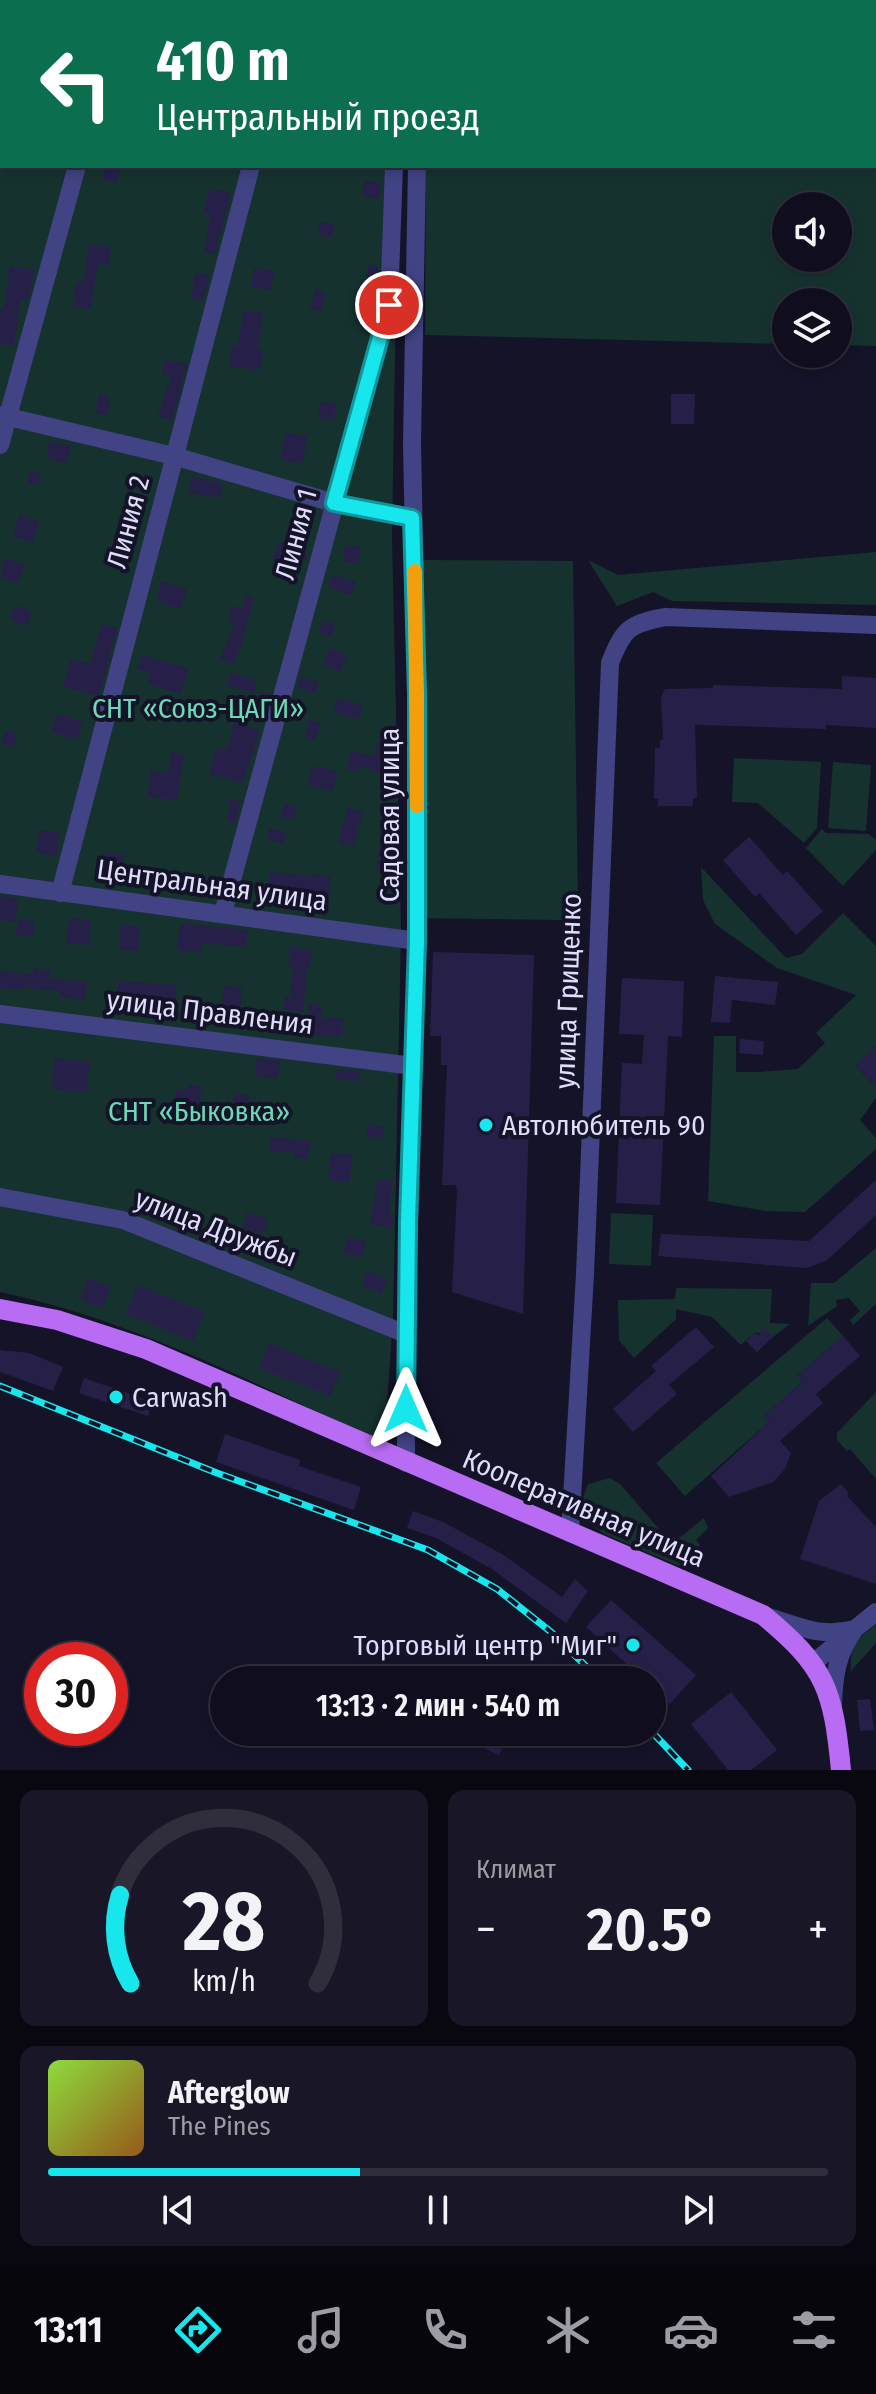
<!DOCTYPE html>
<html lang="ru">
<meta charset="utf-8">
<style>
body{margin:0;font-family:"Fira Sans Condensed",sans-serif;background:#191727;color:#f1f3f6;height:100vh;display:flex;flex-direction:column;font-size:30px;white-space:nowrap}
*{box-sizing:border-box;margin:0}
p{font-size:26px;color:#9c9ca4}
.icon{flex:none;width:44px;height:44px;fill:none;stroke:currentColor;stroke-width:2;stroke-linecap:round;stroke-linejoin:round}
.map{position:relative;height:1770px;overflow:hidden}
.side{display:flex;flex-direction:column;gap:20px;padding:20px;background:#090810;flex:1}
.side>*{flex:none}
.guide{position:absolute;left:0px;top:0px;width:876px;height:168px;box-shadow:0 4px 12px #0003,0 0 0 2px #302e3c;background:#0b6e4f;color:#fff;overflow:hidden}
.buttons{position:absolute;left:772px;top:192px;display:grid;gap:16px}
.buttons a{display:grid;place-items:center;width:80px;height:80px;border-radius:50%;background:#100e1e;box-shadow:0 4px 12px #0003,0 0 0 2px #302e3c;font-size:40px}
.speed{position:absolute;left:24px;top:1642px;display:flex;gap:16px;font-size:40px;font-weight:700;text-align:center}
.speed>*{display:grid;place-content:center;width:104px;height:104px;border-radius:50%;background:#100e1e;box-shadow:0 4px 12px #0003,0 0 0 2px #302e3c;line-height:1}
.speed .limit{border:12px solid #d22;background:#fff;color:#111}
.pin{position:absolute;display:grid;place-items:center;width:68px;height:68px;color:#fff;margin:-34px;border:4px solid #fff;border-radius:50%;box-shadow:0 2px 8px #0007}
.me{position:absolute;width:88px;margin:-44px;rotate:0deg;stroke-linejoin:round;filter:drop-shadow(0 0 6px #0008)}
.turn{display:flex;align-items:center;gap:28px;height:168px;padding:0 24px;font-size:36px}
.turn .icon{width:104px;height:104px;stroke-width:2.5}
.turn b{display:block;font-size:56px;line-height:68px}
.big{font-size:60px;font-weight:600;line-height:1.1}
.side .card{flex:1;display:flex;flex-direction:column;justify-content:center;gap:12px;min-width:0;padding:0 28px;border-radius:16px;background:#191727}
.side .dial{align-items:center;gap:0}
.dial svg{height:208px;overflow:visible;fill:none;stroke:#302e3c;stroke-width:7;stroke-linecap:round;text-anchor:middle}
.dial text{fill:#f1f3f6;stroke:none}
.song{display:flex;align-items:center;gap:24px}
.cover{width:96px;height:96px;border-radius:12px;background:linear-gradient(135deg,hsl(90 70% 55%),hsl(30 70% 35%))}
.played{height:8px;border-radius:4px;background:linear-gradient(90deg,#18e6ed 40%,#302e3c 40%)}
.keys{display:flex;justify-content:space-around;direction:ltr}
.heat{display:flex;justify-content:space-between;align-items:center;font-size:44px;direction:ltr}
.side .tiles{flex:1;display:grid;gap:20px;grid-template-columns:1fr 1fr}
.card:last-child{grid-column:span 2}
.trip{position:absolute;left:210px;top:1666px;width:456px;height:80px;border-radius:40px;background:#100e1e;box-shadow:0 4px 12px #0003,0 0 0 2px #302e3c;font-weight:600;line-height:80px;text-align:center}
.dock{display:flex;height:128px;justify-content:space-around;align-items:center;background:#06060c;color:#9c9ca4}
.dock .icon{width:56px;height:56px}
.dock .active{color:#18e6ed}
.dock b{font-size:36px;color:#f1f3f6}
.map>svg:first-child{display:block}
</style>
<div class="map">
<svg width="876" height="1770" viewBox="0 0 876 1770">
<rect width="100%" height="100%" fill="#151328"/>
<path fill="#16322f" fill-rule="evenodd" d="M0,0H401L2,2V166H398L392,537L401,930L393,1318L387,1405L382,1430L371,1437C250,1381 131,1320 0,1292Z
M428,0H876V346L838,345V302H786V344L425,335L426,166H874V2ZM786,206H838V258H786Z
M876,552V605L672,601L653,592L617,606L588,560L618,575Z
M415,560L573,561L578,906L564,920L417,918Z
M734,758L821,762L817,828L804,843L758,803L732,802Z
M833,762L871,765L866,831L828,828Z
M822,829L826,833L869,834L876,840V850L843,886L806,848Z
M701,867L786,958L802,954L843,913L876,946V1046L856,1066L876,1087V1098L860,1120L876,1138V1149L805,1212L765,1211L708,1201L714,1036H736V1072H760L798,1069L825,1043L816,1033L856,995L777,968L715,924L703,900Z
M611,1213L653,1215L651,1266L609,1264Z
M876,1248V1304L853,1325L850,1320L860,1311L849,1298L836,1300L837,1306L808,1326L811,1283H834Z
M676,1288L772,1289L770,1323L790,1324L773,1337L755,1332L741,1345L712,1317L676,1309V1319L634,1358L619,1340L618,1300L675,1299Z
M827,1318L843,1336L798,1375L803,1381L764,1416L769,1422L685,1496L656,1463Z
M876,1392V1479L850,1449L847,1451L837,1440V1433Z
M610,1478L621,1485L672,1544L704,1518L708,1528L696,1540L700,1545L686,1569L604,1534L583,1518V1498L588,1484Z
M876,1624V1643L851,1671C849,1646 858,1639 876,1624Z"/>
<path fill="#262048" d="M105,166H120L117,182L103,180Z
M364,181L381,183L379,199L362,196Z
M210,188L231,194L215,254L204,252L210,214L203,212Z
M320,222L334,224L332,237L318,235Z
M89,244L111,247L108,266L98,264L91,309L72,306L76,282L83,283Z
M369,264L378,266V280L366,277Z
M10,266L34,270L28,300L21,299L14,346L0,344V309L4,310Z
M254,268L274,271L271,290L251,287Z
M195,273L210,275L203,301L191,299Z
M315,289L326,292L321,311L310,308Z
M244,310L263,313L258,349L264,350L260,370L229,366L232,345L238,346Z
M164,360L187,364L172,420L158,416L171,375L162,374Z
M99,394L110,396L108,415L96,413Z
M671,394H695L694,424H671Z
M321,402L336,404L334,420L318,418Z
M285,433L307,436L303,463L281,460Z
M50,441L71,446L67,463L46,458Z
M29,471L41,473L39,485L27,483Z
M192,477L222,483L220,498L189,493Z
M19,515L39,521L33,542L13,536Z
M280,542L308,555L307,560L292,559L290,568L272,560Z
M344,545L360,546L359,563L343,562Z
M5,558L25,565L18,583L0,577Z
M333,575L356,582L351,595L328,587Z
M161,581L187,589L181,609L156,601Z
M247,595L254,597L241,646L233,665L220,659L235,623L228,621L232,606L242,609Z
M15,605L32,612L27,626L10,620Z
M323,620L335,623L332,637L319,634Z
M102,624L117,628L99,696L63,687L70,659L90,664Z
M329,648L347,654L341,671L323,665Z
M141,655L188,668L181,694L148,684L151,673L137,669Z
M231,672L257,680L254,693L227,686Z
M842,676L876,678V728L826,725V729L695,725L697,798H693V806H658V799H654L655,748H660V740H663L661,698L665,689L713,688V685L842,689Z
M301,677L319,682L316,693L297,687Z
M261,692L270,694L265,713L256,711Z
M338,697L363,705L358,719L333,712Z
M56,714L82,721L77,740L51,732Z
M309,720L320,723L316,740L305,737Z
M234,723L260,730L243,783L209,774L216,748L227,751Z
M6,731L18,735L13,747L1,743Z
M380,735L397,740L386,775L359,766L357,772L347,770L351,751L374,756Z
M171,752L184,754L177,801L147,796L151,770L168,773Z
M312,766L337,771L333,791L307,785Z
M230,800L241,801L235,823L227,821Z
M283,804L296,806L294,820L281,818Z
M347,808L363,812L354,846L338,842Z
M269,829L285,831L284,843L267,841Z
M40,830L60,833L56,856L36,852Z
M749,837L783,875L787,871L823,911L796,935L759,893L755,897L723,860Z
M380,842L395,844L391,873L376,870Z
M104,852L124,854L122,869L101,866Z
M270,871L309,877L310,874L331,877L329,895L292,891L291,894L267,891Z
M0,896L18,899L15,922L0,920Z
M69,918L91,920L89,945L66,943Z
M18,920L34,921L33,936L16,935Z
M180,923L248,930L246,947L202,943L201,953L177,950Z
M121,925L140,927L138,951L119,949Z
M290,947L312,950L310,969L307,968L303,1012L284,1010L285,996L290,997L293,967L288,966Z
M433,952L534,955L523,1314L452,1292L457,1192L456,1185H442L447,1065H441V1036H430Z
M34,968L50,970L49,978L87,982L85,1000L60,997L61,991L22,987V990L0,988V971L33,974Z
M715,976L778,982L775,1005L732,1000L730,1023L711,1022Z
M622,978L684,981L682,1037L668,1036L660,1205L616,1203L622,1063L642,1064L644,1035L619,1034Z
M118,981L177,985L175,1006L156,1004V1001L117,997Z
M224,986L242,988L240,1008L222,1006Z
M309,1003L322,1005L321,1017L344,1019L342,1037L306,1034Z
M201,1007L216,1009L215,1022L199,1020Z
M740,1039L764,1041L763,1055L739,1053Z
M876,1046V1087L856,1066Z
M55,1058L90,1062L86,1093L51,1089Z
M257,1058L280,1061L278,1078L255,1076Z
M337,1069L360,1071L359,1081L336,1079Z
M188,1085L201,1086L199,1117L174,1115L176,1089H188Z
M234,1094L249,1095L247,1121L232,1120Z
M368,1124L384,1127L382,1139L366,1136Z
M270,1137L311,1141L308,1159L294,1157V1152L270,1151Z
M330,1153L352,1155L350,1182L328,1180Z
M377,1179L392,1180L389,1214L395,1215L391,1229L370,1224Z
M876,1180V1215L826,1261L806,1268L658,1256L661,1234L809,1241Z
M247,1212L268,1219L263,1234L242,1228Z
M348,1237L366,1241L362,1258L343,1253Z
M368,1271L387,1279L381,1294L361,1285Z
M88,1278L111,1287L102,1308L80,1300Z
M138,1285L205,1312L193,1341L126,1314Z
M696,1327L714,1347L669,1385L677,1394L633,1432L613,1409L656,1371L651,1366Z
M765,1329L773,1337L757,1352L746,1341L755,1332L758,1335Z
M843,1336L860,1356L816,1394L823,1403L780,1441L791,1453L785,1469L773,1482L729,1497L711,1476L769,1422L764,1416L803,1381L798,1375Z
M269,1343L340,1372L330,1396L259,1368Z
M0,1350L29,1353L63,1367L53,1391L0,1372Z
M84,1378L153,1402L148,1416L79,1393Z
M225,1434L300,1460L299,1466L361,1487L354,1510L216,1462Z
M841,1484L849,1493L847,1496L876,1527V1584L800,1559L819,1501Z
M413,1511L443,1522L502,1554L562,1597L575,1579L588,1591L566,1623L492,1569L436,1538L407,1528Z
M611,1600L696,1675L670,1704L652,1687V1680H644L586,1627Z
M731,1692L777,1750L751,1770H728L691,1724Z
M870,1699L874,1730L860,1731L857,1700Z
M448,1732H510L499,1755Z"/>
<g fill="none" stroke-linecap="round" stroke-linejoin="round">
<path stroke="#414384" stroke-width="18" d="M421,0V2
M123,2L124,0
M294,2L295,0
M0,415L174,456L334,503L412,518
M0,445L77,166
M0,884L417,941
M60,893L251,166
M223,913L389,305L394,166
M0,1014L413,1066
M0,1197L123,1220L406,1334
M406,1463V1334L417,941V694L412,443L417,166
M570,1533L585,1274L610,663C623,629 630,623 666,617L876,625
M765,1616C800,1626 818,1638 855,1629
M813,1663L876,1612
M833,1705C834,1675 837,1653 855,1629"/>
<path stroke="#b86cf3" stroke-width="20" d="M0,1309L57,1320L146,1349L763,1615C826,1667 833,1689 841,1770"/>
<defs>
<path id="rail" d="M0,1386L217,1473L428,1550L497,1589L551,1632L600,1680
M652,1732L688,1770"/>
</defs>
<use href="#rail" stroke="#18e6ed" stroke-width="7"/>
<use href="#rail" stroke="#151328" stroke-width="4" stroke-dasharray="12" stroke-linecap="butt"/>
</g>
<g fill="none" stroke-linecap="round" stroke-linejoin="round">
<defs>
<path id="route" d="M389,305L334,503L412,518L417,694V941L408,1222L406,1409"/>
</defs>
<use href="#route" stroke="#10969a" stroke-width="20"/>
<use href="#route" stroke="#18e6ed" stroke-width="14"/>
<path stroke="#f59e0b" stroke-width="14" d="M415,571L417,806"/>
</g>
<g fill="#18e6ed" stroke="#151328" stroke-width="3">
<circle cx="486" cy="1125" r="8"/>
<circle cx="116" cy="1397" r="8"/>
<circle cx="633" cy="1645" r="8"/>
</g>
<g text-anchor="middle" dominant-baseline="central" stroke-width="8" stroke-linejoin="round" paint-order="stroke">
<g font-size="28" fill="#deddfc" stroke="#151328">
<text transform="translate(128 522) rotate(-75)">Линия 2</text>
<text transform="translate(296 534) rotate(-75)">Линия 1</text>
<text transform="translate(389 815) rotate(-90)">Садовая улица</text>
<text transform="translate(212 885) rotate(8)">Центральная улица</text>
<text transform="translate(568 991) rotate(-88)">улица Грищенко</text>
<text transform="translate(210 1012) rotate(7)">улица Правления</text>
<text transform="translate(216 1228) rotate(21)">улица Дружбы</text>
<text transform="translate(584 1508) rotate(23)">Кооперативная улица</text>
</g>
<g font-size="28" fill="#6dd8b6" stroke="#151328">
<text x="198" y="708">СНТ «Союз-ЦАГИ»</text>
<text x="199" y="1111">СНТ «Быковка»</text>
</g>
<g font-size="28" fill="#deddfc" stroke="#151328" text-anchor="start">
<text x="502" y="1125">Автолюбитель 90</text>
<text x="132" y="1397">Carwash</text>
<text x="617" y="1645" text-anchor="end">Торговый центр "Миг"</text>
</g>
</g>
</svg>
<div class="buttons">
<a><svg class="icon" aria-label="sound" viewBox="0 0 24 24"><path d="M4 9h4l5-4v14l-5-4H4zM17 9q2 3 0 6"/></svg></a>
<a><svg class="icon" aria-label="layers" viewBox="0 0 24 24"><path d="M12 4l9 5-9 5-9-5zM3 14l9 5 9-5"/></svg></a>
</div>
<div class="speed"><div class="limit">30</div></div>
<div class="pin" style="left:389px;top:305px;background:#d93025"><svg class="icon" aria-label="arrive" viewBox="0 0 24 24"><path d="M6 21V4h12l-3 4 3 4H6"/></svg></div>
<svg class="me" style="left:406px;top:1409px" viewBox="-20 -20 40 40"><path d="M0-17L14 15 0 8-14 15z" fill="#18e6ed" stroke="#fff" stroke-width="4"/></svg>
<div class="trip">13:13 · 2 мин · 540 m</div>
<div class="guide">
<div class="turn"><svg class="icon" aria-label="left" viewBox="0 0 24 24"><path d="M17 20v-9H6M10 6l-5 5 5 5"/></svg><div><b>410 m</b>Центральный проезд</div></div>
</div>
</div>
<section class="side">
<div class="tiles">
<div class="card dial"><svg viewBox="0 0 100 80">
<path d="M14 69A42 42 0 1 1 86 69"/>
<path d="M14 69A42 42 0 0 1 10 35" stroke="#18e6ed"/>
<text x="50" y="56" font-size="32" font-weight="700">28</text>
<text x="50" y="72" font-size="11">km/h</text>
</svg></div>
<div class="card"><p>Климат</p>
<div class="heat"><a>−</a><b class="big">20.5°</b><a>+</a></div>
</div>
<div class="card">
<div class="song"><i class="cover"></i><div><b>Afterglow</b><p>The Pines</p></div></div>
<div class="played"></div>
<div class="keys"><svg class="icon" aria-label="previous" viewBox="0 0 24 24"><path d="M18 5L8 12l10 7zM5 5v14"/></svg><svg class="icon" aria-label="pause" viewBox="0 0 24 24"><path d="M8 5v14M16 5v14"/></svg><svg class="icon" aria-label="next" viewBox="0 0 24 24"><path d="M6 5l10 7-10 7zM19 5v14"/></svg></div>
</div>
</div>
</section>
<nav class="dock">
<b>13:11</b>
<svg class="icon active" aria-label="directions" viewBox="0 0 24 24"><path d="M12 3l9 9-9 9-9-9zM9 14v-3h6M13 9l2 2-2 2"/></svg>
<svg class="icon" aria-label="music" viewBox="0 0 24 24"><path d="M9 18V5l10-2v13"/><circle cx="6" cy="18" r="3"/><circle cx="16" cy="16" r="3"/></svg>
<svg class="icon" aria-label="phone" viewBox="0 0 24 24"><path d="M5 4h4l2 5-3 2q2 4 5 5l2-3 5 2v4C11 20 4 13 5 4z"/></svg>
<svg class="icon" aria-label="climate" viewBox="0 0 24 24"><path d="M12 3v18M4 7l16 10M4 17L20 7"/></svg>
<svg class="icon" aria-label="car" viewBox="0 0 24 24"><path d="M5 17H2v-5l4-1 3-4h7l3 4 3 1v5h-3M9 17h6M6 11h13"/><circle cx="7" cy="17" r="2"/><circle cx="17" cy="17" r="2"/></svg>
<svg class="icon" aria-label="filters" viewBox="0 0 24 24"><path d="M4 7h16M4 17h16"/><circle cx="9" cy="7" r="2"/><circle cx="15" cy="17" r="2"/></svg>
</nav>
